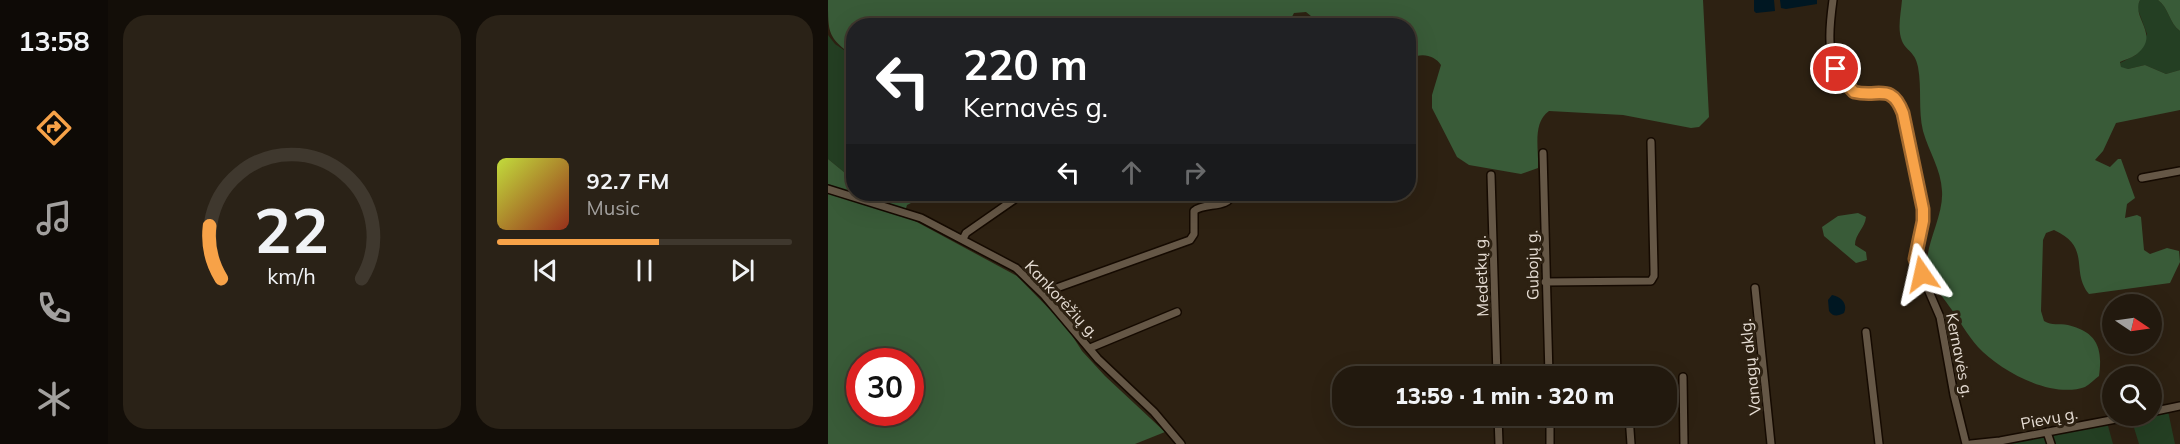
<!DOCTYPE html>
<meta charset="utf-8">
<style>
body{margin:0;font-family:Mulish,sans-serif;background:#2a2217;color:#f1f3f6;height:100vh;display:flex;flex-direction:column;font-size:22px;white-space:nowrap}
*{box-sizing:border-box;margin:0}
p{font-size:20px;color:#a2a09e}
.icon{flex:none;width:33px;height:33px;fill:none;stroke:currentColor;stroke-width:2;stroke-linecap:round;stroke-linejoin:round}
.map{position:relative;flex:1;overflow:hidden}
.sheet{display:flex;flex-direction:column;gap:15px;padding:15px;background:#130e08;width:720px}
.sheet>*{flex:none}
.banner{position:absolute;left:18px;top:18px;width:570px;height:183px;border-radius:24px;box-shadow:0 6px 24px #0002,0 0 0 2px #3f382e;background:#202124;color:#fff;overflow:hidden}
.needle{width:39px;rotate:103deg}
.buttons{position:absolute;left:1274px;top:294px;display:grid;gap:12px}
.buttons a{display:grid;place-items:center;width:60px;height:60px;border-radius:50%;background:#22190e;box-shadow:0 6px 24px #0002,0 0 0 2px #3f382e;font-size:30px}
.speed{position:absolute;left:18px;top:348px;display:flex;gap:12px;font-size:30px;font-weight:700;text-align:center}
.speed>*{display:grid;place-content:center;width:78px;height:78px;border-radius:50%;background:#22190e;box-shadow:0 6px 24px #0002,0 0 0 2px #3f382e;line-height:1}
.speed .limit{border:9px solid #d22;background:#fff;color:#111}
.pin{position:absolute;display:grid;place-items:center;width:51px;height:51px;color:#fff;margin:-26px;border:3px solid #fff;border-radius:50%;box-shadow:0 2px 6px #0007}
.me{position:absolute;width:66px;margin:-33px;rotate:349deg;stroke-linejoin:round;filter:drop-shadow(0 0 4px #0008)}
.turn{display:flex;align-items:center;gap:21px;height:126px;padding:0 18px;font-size:27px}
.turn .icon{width:78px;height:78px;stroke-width:2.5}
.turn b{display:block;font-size:42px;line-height:51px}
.lanes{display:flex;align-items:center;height:57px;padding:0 18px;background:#0003;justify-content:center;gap:30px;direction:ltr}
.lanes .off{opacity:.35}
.sheet .widget{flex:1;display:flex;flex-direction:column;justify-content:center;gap:9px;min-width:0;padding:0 21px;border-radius:24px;background:#2a2217}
.sheet .dial{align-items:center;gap:0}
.dial svg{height:156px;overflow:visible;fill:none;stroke:#3f382e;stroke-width:7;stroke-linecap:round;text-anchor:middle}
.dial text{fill:#f1f3f6;stroke:none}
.song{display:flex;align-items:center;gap:18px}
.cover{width:72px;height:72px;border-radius:9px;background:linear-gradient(135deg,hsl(70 70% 55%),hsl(10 70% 35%))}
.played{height:6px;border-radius:3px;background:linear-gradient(90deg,#f7a248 55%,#3f382e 55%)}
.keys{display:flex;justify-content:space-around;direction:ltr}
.sheet .tiles{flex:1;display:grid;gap:15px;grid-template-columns:repeat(2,1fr)}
.trip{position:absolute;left:504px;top:366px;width:345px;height:60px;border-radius:24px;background:#22190e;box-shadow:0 6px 24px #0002,0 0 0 2px #3f382e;font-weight:800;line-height:60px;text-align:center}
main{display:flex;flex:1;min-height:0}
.dock{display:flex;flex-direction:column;width:108px;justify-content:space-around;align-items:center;background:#0e0a06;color:#a2a09e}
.dock .icon{width:42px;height:42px}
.dock .selected{color:#f7a248}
.dock b{font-size:27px;color:#f1f3f6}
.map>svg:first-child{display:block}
</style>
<main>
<nav class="dock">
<b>13:58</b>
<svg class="icon selected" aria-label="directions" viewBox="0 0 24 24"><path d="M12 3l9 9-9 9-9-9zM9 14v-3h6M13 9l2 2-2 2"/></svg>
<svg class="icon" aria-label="music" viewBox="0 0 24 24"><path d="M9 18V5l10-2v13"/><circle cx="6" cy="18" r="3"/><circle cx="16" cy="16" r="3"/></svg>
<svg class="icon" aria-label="phone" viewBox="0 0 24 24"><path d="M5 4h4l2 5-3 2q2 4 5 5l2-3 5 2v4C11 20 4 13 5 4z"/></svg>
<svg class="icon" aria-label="climate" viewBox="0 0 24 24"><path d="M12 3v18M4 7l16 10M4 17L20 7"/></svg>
</nav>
<section class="sheet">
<div class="tiles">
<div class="widget dial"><svg viewBox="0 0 100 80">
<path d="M14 69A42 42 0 1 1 86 69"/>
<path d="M14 69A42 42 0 0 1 8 42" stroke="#f7a248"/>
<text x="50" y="56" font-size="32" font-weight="700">22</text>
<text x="50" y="72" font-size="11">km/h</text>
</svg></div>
<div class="widget">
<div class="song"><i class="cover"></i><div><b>92.7 FM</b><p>Music</p></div></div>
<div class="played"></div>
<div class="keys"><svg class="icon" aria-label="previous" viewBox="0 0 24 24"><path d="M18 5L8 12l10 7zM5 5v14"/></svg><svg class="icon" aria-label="pause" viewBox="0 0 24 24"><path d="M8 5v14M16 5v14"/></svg><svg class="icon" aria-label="next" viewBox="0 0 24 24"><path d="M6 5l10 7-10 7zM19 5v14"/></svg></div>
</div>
</div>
</section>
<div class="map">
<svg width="1352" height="444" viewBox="0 0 1352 444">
<rect width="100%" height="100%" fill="#2d2112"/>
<path fill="#243f23" d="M1312,0H1330C1341,8 1341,23 1352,31V70L1338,74L1317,65L1300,69L1293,68L1292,63L1308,55L1319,34L1309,7Z
M0,35L7,44L25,56L26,175L22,177L0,159Z
M1340,411L1347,444H1311L1303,418Z
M1279,422L1285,444H1163Z"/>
<path fill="#395b38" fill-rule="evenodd" d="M0,0H875L881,117L871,127L863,128L795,115L721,111C704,123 711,149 710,168L693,174L641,165L629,157L604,108V95L613,65C606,54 591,52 581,60L580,26L494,25L478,12L466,13L459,26L430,25L412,21L399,26H26L25,56C0,37 0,34 0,0Z
M1074,0H1312C1303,18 1332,34 1310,53C1305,58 1298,59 1292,62L1293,67L1300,69L1317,65L1338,74L1352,70V110L1288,123L1275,151L1267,160L1282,167L1290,159H1293L1307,198L1299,204L1297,218L1309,215L1313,217L1316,250L1322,254L1339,248L1351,251L1352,262L1342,283L1261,294C1242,271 1264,247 1226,230L1218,233L1215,240L1213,311L1216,321C1224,326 1231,323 1240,325C1269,332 1275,348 1271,376C1267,379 1262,384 1257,387C1224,399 1172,371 1150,347C1139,335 1131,319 1121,306C1115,297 1105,286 1101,276C1092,251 1116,219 1114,191C1113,169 1101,152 1095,131C1090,110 1094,88 1090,67C1087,51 1078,51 1074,41C1069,29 1073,13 1074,0Z
M1330,0H1352V31C1341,23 1341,8 1330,0Z
M0,159L22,177L25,175L26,194H101L79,205L76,215L189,276L238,326L254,351L277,376L337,432L307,444H0ZM32,362H82V412H32Z
M1030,213L1038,217C1037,228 1027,234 1027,245L1038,252L1039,260L1028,263L996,236L994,227L1010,216Z"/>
<path fill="#001722" d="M926,0H946L947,11L928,13L926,11Z
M952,0H989V4L958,9L953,8Z
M1004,295C1014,297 1020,304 1016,313C1010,316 1005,317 1001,311L1000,300Z"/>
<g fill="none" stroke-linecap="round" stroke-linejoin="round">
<defs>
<path id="minor" d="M1005,0C1001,29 997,59 1018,83C1022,88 1026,92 1032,93C1044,94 1057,88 1068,98C1079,109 1091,189 1095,209V221L1087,259L1112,317L1126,395L1138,444
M715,153L721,376
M663,175L669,376
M1314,178L1352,171
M0,189L93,218L188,268L216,295L270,359L326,412L353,444
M135,239L138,233L194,194
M717,282L823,281L826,276V269L823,142
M927,288L943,444
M216,295L223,290L362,240L366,234V211C376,202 401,209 404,194
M1038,332L1051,444
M262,348L349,312
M855,377L856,444
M1323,412L1352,406
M670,416L671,444
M722,416V444
M801,416L803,444
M1219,432L1223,444
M1143,444L1172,441L1304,416"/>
</defs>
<use href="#minor" stroke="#150a01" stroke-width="10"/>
<use href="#minor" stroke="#655746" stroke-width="7"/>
</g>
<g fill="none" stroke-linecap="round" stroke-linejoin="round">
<defs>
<path id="route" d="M1008,69L1012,77L1026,92C1051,98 1063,82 1075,113L1095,209V221L1087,259L1094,274"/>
</defs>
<use href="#route" stroke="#a1692f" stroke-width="15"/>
<use href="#route" stroke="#f7a248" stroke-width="10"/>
</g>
<g text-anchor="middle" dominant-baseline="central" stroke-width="6" stroke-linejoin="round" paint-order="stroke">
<g font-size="16" fill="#e6ddd4" stroke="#2d2112">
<text transform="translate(704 265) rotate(-91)">Gubojų g.</text>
<text transform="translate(653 276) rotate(-92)">Medetkų g.</text>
<text transform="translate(234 299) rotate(47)">Kankorėžių g.</text>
<text transform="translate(1132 355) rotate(79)">Kernavės g.</text>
<text transform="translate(922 367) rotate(-96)">Vanagų aklg.</text>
<text transform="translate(1221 418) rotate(-11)">Pievų g.</text>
</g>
</g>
</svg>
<div class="buttons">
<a><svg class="needle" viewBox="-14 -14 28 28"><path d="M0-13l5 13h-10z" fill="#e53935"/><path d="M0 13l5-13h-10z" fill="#a2a09e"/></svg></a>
<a><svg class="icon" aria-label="search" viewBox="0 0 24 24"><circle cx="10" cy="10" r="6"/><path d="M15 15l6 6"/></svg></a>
</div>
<div class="speed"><div class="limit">30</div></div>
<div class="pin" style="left:1008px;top:69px;background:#d93025"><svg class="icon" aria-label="arrive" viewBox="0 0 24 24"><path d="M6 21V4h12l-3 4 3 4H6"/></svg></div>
<svg class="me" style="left:1094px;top:274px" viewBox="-20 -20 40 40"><path d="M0-17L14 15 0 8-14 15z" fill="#f7a248" stroke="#fff" stroke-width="4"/></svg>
<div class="trip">13:59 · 1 min · 320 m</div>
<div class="banner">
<div class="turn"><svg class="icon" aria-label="left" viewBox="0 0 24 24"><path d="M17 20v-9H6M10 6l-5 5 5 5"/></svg><div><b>220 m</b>Kernavės g.</div></div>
<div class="lanes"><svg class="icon" aria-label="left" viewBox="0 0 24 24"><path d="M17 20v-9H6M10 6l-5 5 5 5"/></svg><svg class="icon off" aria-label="ahead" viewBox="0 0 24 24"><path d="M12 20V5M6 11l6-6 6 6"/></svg><svg class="icon off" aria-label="right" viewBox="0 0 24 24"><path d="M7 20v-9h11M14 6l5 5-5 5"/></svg></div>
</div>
</div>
</main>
